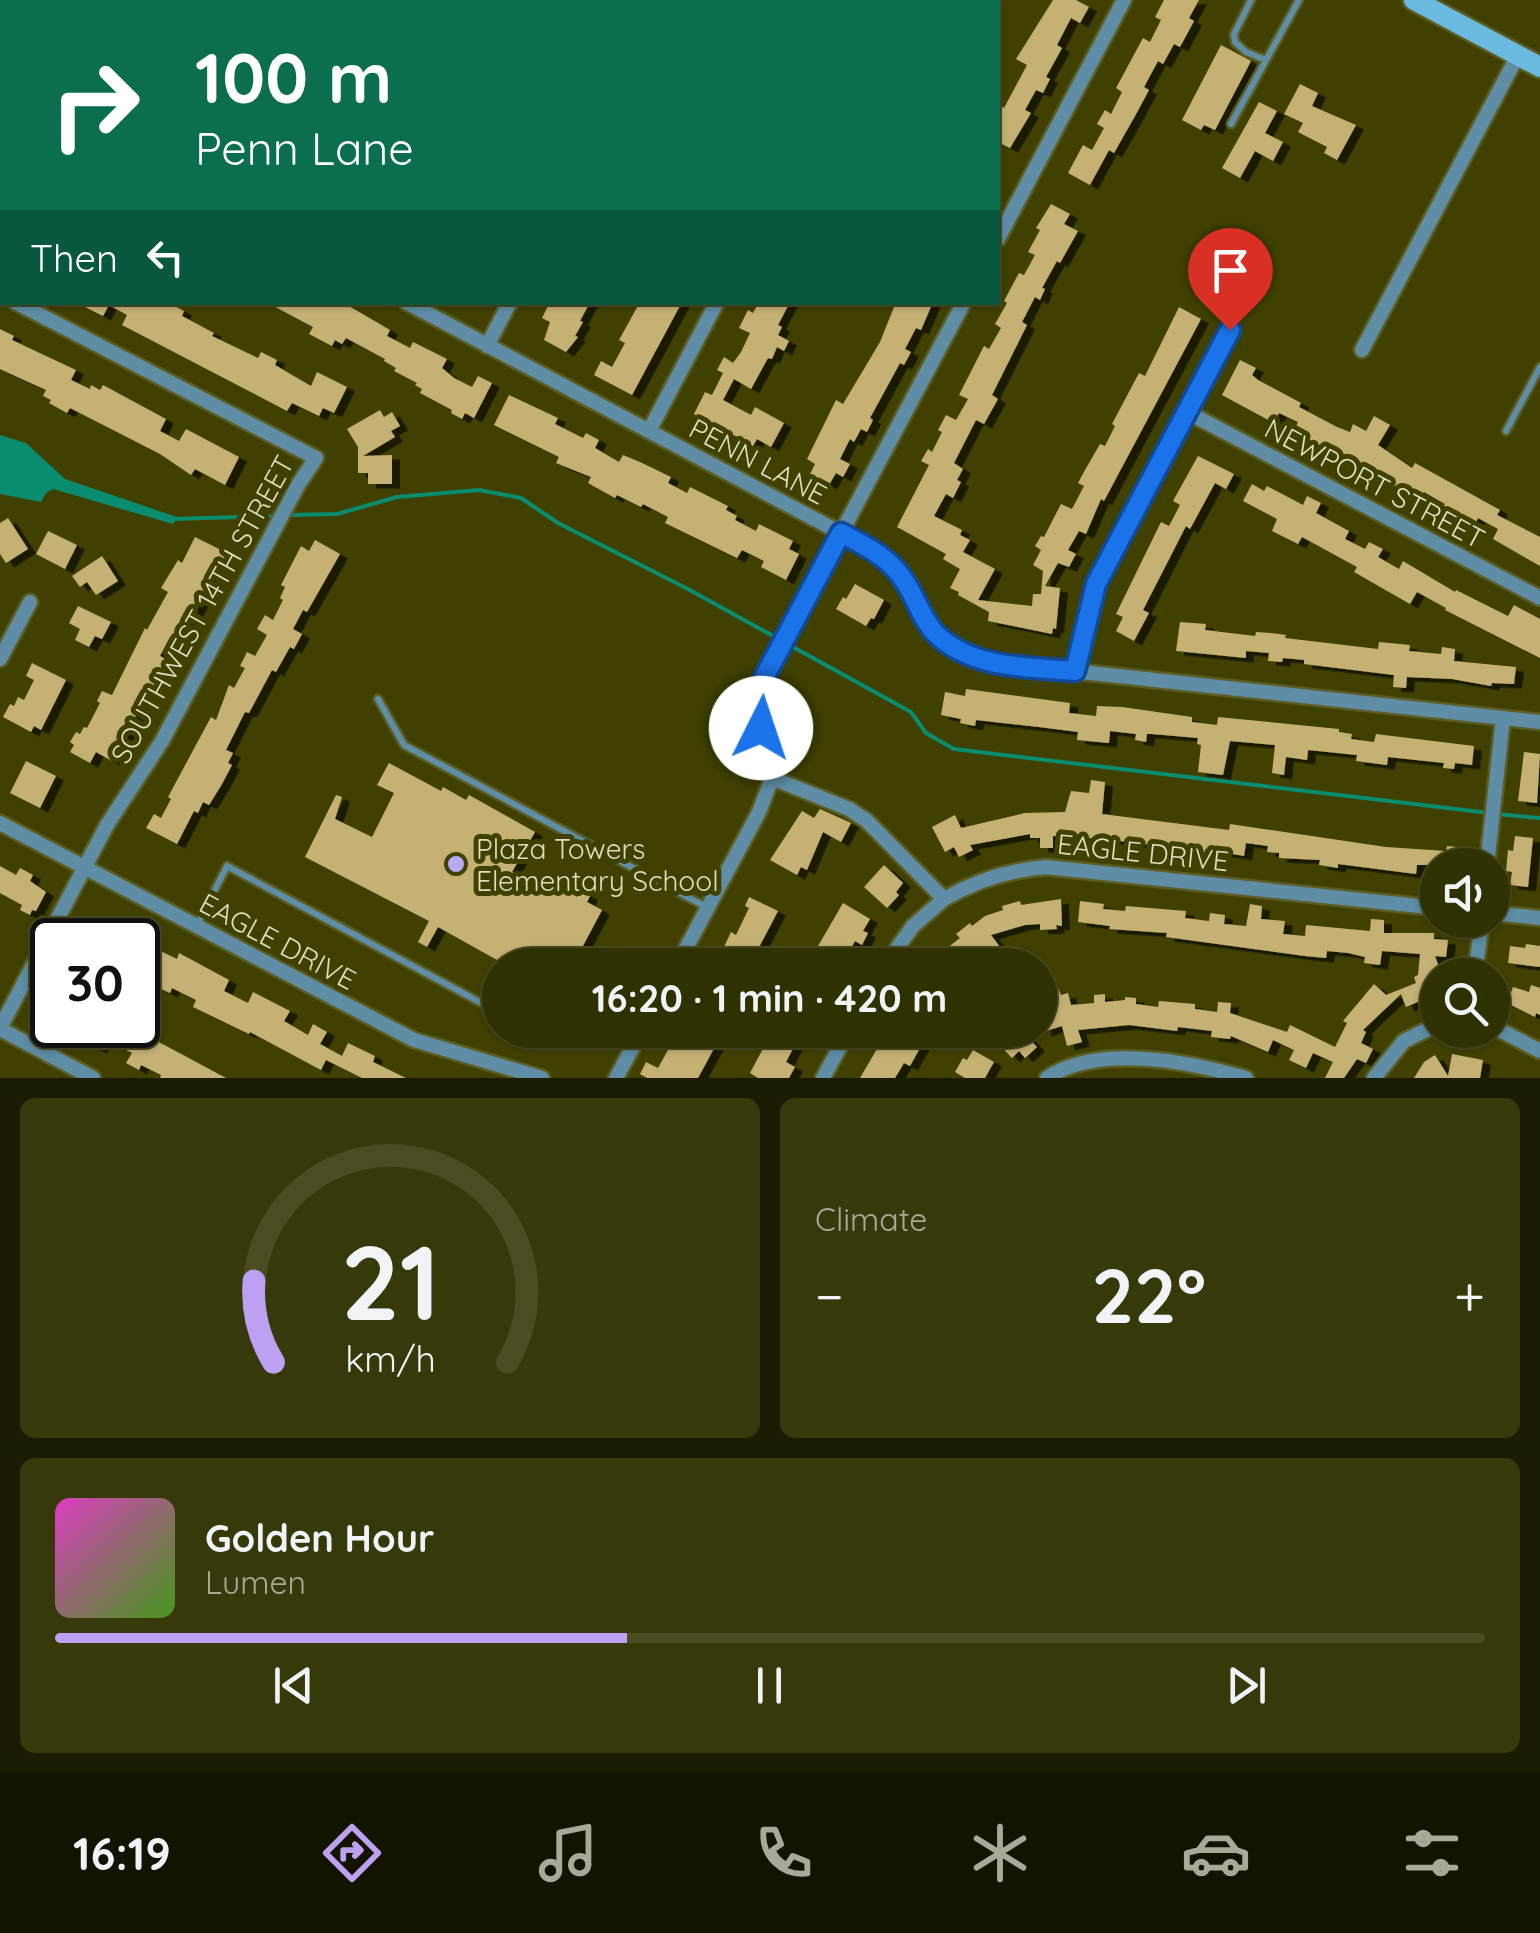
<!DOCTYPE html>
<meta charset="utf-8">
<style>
body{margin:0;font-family:Quicksand,sans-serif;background:#38390a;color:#f1f3f6;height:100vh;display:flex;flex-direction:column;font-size:38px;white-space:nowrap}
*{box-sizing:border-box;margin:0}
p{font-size:32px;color:#a8a999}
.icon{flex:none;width:55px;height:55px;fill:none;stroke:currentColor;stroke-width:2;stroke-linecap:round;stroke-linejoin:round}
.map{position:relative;height:1078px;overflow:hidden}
.details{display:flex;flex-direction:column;gap:20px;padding:20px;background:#1a1b00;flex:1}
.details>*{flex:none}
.guide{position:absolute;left:0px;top:0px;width:1000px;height:305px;box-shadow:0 2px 8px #0004,0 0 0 2px #4b4c22;background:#0b6e4f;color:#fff;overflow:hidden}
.buttons{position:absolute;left:1420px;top:848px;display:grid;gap:20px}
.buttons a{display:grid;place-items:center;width:90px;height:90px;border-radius:50%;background:#303100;box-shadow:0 2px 8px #0004,0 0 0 2px #4b4c22;font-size:50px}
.speed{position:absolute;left:30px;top:918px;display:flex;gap:20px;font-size:50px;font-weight:700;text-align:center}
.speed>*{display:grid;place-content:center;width:130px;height:130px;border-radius:50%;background:#303100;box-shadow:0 2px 8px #0004,0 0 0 2px #4b4c22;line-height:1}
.speed .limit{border:5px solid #111;border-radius:15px;background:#fff;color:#111}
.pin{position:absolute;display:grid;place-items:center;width:85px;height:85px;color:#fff;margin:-102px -42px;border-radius:50% 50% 50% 0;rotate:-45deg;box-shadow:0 0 10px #0007}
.pin .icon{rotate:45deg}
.me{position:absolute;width:110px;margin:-55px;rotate:4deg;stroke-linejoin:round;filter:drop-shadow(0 0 8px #0008)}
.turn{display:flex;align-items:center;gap:35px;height:210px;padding:0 30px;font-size:45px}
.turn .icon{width:130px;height:130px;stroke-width:2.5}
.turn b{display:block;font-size:70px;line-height:85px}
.then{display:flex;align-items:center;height:95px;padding:0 30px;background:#0003;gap:20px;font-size:38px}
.big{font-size:75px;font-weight:700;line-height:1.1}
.details .tile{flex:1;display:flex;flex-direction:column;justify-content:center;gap:15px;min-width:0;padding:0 35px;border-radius:15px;background:#38390a}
.details .dial{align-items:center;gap:0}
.dial svg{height:260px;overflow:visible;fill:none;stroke:#4b4c22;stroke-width:7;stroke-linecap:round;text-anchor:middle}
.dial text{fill:#f1f3f6;stroke:none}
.song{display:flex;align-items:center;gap:30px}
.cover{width:120px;height:120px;border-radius:15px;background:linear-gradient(135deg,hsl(310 70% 55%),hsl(100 70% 35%))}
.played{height:10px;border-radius:5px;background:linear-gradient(90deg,#bca0f2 40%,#4b4c22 40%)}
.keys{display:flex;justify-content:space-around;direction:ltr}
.heat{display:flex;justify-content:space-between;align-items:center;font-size:55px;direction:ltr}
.details .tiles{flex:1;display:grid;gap:20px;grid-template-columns:1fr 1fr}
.tile:last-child{grid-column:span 2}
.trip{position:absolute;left:482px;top:948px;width:575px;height:100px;border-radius:50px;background:#303100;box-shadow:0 2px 8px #0004,0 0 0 2px #4b4c22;font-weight:700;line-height:100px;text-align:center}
.dock{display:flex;height:160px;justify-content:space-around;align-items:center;background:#131400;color:#a8a999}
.dock .icon{width:70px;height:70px}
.dock .selected{color:#bca0f2}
.dock b{font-size:45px;color:#f1f3f6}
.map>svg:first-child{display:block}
</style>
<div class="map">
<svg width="1540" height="1078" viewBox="0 0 1540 1078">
<defs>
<filter id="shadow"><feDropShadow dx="8" dy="4.5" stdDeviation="0" flood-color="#0009"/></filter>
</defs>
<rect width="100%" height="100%" fill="#404100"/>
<path fill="#098d6e" d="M0,435L26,443L65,479L177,517L173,524L53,489L46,493L41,502L0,494Z"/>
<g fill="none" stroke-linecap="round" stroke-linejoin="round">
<path stroke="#098d6e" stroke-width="4" d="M287,515L337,514L397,497L479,490L521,498L558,523L686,588L911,712L926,733L954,749L1489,813
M172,519L277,516
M1498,814L1540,818"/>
</g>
<path fill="#c6b175" filter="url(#shadow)" d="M1053,0H1076L1089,7L1080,23L1071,18L1057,45L1062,48L1046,77L1050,79L1043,93L1036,90L1025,110L1031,113L1010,148L998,142V104L1004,108L1027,65L1016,59Z
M1164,0H1199L1189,18L1194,21L1180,47L1174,44L1163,64L1158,61L1144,87L1149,90L1135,116L1114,153L1109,150L1090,185L1068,173L1083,145L1092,150L1104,128L1097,124L1105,110L1111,114L1122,92L1116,88L1143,38L1150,42L1161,20L1155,17Z
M1221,45L1251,61L1215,130L1204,125L1201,130L1182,120Z
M1300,84L1318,93L1312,106L1356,125L1337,160L1324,153L1327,147L1298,132L1303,123L1284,114Z
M1259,102L1277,111L1265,133L1283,142L1273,161L1255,151L1240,178L1222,168Z
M1051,204L1070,214L1064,224L1078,231L1060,263L1057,261L1042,288L1045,289L1040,300L1035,297L1022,322L1027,325L992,395L998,399L984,424L976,420L954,463L963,469L957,480L961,482L953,498L946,494L934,516L962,530L960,535L970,540L963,552L995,569L978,600L1032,606L1033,594H1041L1043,571L1033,565L1041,550L1035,546L1041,536L1044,537L1061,504L1072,509L1084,486L1078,483L1085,470L1100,444L1105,446L1115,426L1112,424L1139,373L1145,376L1179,307L1201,319L1104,501L1101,499L1086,534L1079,531L1068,550L1076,554L1069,567L1058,563L1045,586L1060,588L1056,629L1053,628L1052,634L988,621L989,612L958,595L959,592L950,588L960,569L943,559L946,554L897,527L929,465L921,461L928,449L932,452L942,432L938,430L946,415L956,420L968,399L959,395L984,346L989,349L1001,328L995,324L1007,303L1004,301L1019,273L1024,275L1035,255L1028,252L1040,230L1036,228Z
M75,302H167L184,311L182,316L214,333L212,336L258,358L261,352L277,360L275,365L311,386L317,372L347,387L334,413L323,408L319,416L292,403L287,411L122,325L127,315L109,305L103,316Z
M266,302H342L390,330L387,336L410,348L413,342L447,359L442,368L454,378L472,387L478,376L492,383L474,418L465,413L462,419L451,413L452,410L420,393L422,389L415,385L417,383L394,371L396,368L384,361L385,359L346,338L342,344L335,340L332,346L309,334L313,327Z
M550,302H590L580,321L583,322L575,336L578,337L566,352L544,340L550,322L542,318Z
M640,302H682L632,395L594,375L601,361L612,367L625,343L619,340Z
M759,302H790L778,325L782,327L778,335L789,341L784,351L777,347L772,359L768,358L751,389L734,379L723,400L751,415L755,407L784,423L771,447L757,439L753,446L723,429L721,433L694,414L705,392L712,395L723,373L717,370L724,357L733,363L741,352L750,333L739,328L748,310L753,313Z
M896,302H933L921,330L916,328L905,349L911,352L904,365L900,363L870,418L873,420L867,432L861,429L854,442L850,439L840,459L850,464L843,477L836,473L829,485L810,474L815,464L807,459L836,400L843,404L880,342Z
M0,329L14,336L12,340L76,370L71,380L90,389L91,385L100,390L103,385L166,419L160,431L179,441L186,429L239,457L225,485L195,469L191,475L160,454L70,408L67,413L49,403L51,400L43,396L46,390L0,369Z
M1240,360L1256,368L1252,375L1258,380L1301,403L1299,407L1337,427L1350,432L1353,424L1366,431L1374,416L1390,425L1378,445L1412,468L1415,463L1500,510L1497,515L1540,537V566L1493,539L1498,529L1478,518L1473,529L1441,511L1445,504L1424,492L1420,499L1293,432L1298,422L1279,413L1274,423L1222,395Z
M509,395L558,418L555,424L583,438L586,433L599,440L595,448L619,462L623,455L640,462L671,477L668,483L687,493L690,487L728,506L726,510L737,516L735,520L756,531L759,524L793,541L789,549L799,554L786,580L761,567L764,561L742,550L737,558L665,523L668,517L643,504L641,507L617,495L615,498L588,483L591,477L556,463L559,457L494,425Z
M380,410L384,417L392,412L400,426L391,431L395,437L363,456L392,455V484H368V473H358V447L347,429Z
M1198,456L1234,474L1226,489L1215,483L1190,529L1186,526L1143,610L1149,613L1134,641L1116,631L1123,617L1116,614L1161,522L1169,526L1180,505L1173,501Z
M1252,484L1264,491L1267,486L1303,505L1307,496L1321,503L1316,513L1349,531L1345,539L1365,549L1369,542L1383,549L1378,557L1399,569L1403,561L1455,592L1456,590L1508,616L1514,605L1540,619V658L1445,610L1446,608L1417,592L1410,604L1354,572L1357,567L1302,537L1298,544L1272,531L1277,519L1243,501Z
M8,518L28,549L6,563L0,554V523Z
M48,531L77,545L65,569L36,554Z
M195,537L227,553L187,627L182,624L174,639L170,637L160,656L169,661L160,680L153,693L149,691L112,761L96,752L90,763L70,752L74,745L70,742L76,732L80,734L84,727L87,728L100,703L97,701L102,691L112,695L145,628L147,630L168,592L161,588L178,560L182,563Z
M315,540L340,554L307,612L303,610L293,629L302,634L294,649L290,647L276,672L272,670L249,713L245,712L226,750L233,753L228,763L232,765L222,784L209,805L203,802L198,813L194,811L177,844L146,828L154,814L161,818L171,799L168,797L211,717L216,720L229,685L234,688L245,668L240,666L247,652L255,656L267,635L257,629L265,615L273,620L283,600L280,598L285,587L281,585L301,546L309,551Z
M102,556L118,581L96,595L87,582L80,587L72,576Z
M855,584L884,600L874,619L871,618L866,626L836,609L843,597L846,599Z
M78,606L111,622L102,639L95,636L89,647L75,640L80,629L69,623Z
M1180,622L1206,624L1205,630L1255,636L1256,632L1271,633L1286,635L1285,638L1378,649L1379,642L1410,645L1409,651L1441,654L1442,647L1455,649L1454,661L1516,667L1514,684L1492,683L1491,686L1452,679L1407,677L1406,688L1393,687L1394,675L1304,664V660L1283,658L1282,662L1268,661L1269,653L1246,651V658L1176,651Z
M32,663L66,680L41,730L34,726L31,732L3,717L10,704L14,706L18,697L24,700L34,680L26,676Z
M966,689L1070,703L1069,713L1096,716L1097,706L1122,707L1192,717V722L1217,725L1218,717L1339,729V732L1352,734L1351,739L1374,742L1376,734L1474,746L1472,765L1455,763L1454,769L1443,768L1444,763L1388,757L1387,765L1356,761L1357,755L1308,750L1307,760L1286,757L1284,775L1272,773L1275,745L1230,741L1223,775L1198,772L1201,745L1197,744L1198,738L1152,734H1147L1146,742L1135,740L1136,734L1110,731L1109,743L1077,740L1078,732L1039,727L976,720L975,726L960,723L961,719L941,715L945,692L965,696Z
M1524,752L1540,754L1537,803L1518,801Z
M26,761L56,776L40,808L10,793Z
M389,763L441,791L443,787L466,800L469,795L535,832L512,872L558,896L563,888L577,897L581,891L590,896L587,902L602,910L576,959L558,949L549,965H506L438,927L427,947L418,942L429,921L305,857L336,795L342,797L335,819L372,837L394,793L377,785Z
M1091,780L1105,782L1102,814L1229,830L1230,824L1386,847L1446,851L1447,846L1458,847L1456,865H1417L1416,874L1338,864V868L1319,865L1320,860L1279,858V853L1267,852L1268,846L1246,843L1244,856L1205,849V852L1105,839L1053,836V848H1040V838H1030V834L970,845L973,850L959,857L954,847L945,852L932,827L955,815L961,828L1025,813L1065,812L1071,791L1089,793Z
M820,809L851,823L841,842L823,832L807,870L801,867L797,875L770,860L802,811L814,818Z
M1515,836L1533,838L1528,887L1510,885L1512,872L1506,871L1508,850L1513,851Z
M884,865L903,883L896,892L899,895L887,908L864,887Z
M0,866L16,875L20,868L33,875L30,881L46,892L36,911L32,910L30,915L20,910L22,905L0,893Z
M749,897L778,911L756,953L763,956L759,965H732L723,960L728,949L724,947L731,932L736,935L749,908L745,906Z
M1061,899L1062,926L1056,925L1057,929L1040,930V924L1025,925L991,935L1000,947L976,965H934L929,959L939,949L942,952L960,938L956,934L970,923L972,926L985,916L1003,910L1002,906L1020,901L1021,905Z
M1080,901L1104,904L1103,909L1125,911L1126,906L1186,911L1185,918L1209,921L1210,913L1225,915L1224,924L1246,926L1250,904L1262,906L1261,919L1285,921L1283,934L1305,936L1306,925L1370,931L1371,919L1384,920V933H1434V939L1448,940L1446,957L1435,956L1442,975H1438V991L1434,995L1406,1007L1401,994L1363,1030L1366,1032L1361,1043L1373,1049L1366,1063L1357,1059L1344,1078H1325L1333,1062L1313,1053L1306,1068L1289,1060L1294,1050L1273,1040L1268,1052L1231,1036L1230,1039L1211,1037L1212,1031L1178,1027L1177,1031L1129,1025L1078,1030L1082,1042L1067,1046L1062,1026L1043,1032L1040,994L1058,988L1061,995L1068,993L1071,1005L1094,1003V995L1105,994V1002L1125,1000V997L1136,998V1004L1158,1007L1159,1001L1195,1004V1009L1217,1012L1218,1002L1231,1003L1230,1013L1287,1032L1290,1025L1335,1047L1347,1023L1343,1021L1374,984L1386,995L1416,983L1414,977L1418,975L1420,954L1382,951L1380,965L1364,963L1365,957L1348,953L1327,951L1326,958L1305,956L1166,937L1167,933L1109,929L1110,926L1078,922Z
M843,903L870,919L863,931L868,933L862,945L855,941L842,965H816L821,957L814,953Z
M107,916L154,940H143L152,947L177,959L179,953L229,980L224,991L248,1003L253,992L290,1011L284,1021L308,1035L313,1024L327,1032L320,1044L342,1056L348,1043L375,1056L373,1062L406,1078H362L326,1060L321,1070L250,1032L249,1034L193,1007L196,1000L172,988L170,993L150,984L153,978L138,970V940H78L89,919L102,926Z
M1526,944L1540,946V967L1508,963L1510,946L1525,948Z
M1531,985L1540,988V1015L1536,1013L1535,1017L1507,1003L1513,987L1529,992Z
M91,1025H136L148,1032L155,1040L226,1078H160L161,1075L141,1065L139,1070L126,1063L132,1053L104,1038L99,1049L83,1041Z
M692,1030H724L698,1078H647L640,1074L646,1062L658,1068L674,1039L685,1045Z
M773,1030H815L808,1044L798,1039L786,1062L795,1067L789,1078H758L750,1073Z
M888,1030H930L910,1066L904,1063L895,1078H860Z
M1000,1030H1021L1037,1047L1025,1058L1019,1051L1012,1058L992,1037Z
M973,1050L994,1062L985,1078H965L955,1072L963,1058L967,1060Z
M1452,1054L1483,1060L1480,1078H1414L1424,1062L1435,1055L1448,1076Z"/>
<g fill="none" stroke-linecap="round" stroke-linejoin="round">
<defs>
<path id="service" d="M1251,0L1234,34L1235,42L1246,52L1266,60
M1231,124L1299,0
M1506,431L1540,367
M378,699L404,745L706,907
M198,923L227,866L500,1013
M541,1030H548
M599,1030L631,1047"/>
<path id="minor" d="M229,2L231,0
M461,2L463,0
M668,2L669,0
M876,2L877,0
M0,89L2,90
M998,239L1124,0
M0,295L2,296
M406,302L871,549C905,571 907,595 928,625C943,646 967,654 990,662L1540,722
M487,346L510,302
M1362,350L1518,55
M1187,412L1540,598
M649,431L717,302
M0,659L30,602
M1075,671L1096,584L1230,330
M772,778L849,809L866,820L944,899C977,880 1009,870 1046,867L1438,908
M0,823L414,1040L542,1078
M1487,865L1503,718
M1492,913L1540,918
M677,965L759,812L772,778L759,705L765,676L964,302
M885,965L913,926L944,899
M1475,975L1482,920
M1492,1026L1540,1051
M0,1028L107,825L162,741L298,485L316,458L15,302
M0,1029L93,1078
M616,1078L642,1030
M823,1078L849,1030
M1047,1078C1098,1043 1191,1062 1246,1078
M1374,1078L1404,1041L1438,1024"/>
<path id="secondary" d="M1414,0L1540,67"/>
</defs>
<use href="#service" stroke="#5c5d23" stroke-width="11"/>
<use href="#minor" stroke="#5c5d23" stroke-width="19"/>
<use href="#secondary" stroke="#5c5d23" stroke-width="25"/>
<use href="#service" stroke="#5e8da5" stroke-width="6"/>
<use href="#minor" stroke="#5e8da5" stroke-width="14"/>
<use href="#secondary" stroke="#6bbadf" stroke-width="20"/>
</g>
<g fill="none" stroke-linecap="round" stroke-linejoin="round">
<defs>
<path id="route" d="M761,728L759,706L765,676L841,533C868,547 892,559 907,585C917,601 922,619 935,633C971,669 1027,667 1075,671L1096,584L1230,330"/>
</defs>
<use href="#route" stroke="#114b97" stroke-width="25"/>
<use href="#route" stroke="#1a73e8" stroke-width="18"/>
</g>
<circle fill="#b7abf8" stroke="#404100" stroke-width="4" cx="456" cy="864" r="10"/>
<g text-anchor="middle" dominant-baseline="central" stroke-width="10" stroke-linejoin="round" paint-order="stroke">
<g font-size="28" fill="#dcdec0" stroke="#404100">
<text transform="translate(758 461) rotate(28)">PENN LANE</text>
<text transform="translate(1375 483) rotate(28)">NEWPORT STREET</text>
<text transform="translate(202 609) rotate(-61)">SOUTHWEST 14TH STREET</text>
<text transform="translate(1143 852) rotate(6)">EAGLE DRIVE</text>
<text transform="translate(278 941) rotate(28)">EAGLE DRIVE</text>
</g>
<g font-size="28" fill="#dcdec0" stroke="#404100" text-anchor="start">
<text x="476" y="848">Plaza Towers<tspan x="476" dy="32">Elementary School</tspan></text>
</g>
</g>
</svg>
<div class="buttons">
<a><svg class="icon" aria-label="sound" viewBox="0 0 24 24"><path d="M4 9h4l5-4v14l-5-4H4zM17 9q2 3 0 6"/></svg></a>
<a><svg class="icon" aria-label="search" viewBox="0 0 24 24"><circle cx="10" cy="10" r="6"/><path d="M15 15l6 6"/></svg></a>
</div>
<div class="speed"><div class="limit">30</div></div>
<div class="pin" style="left:1230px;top:330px;background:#d93025"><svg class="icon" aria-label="arrive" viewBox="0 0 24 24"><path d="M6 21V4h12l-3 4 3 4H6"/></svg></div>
<svg class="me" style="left:761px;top:728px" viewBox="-20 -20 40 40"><circle r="19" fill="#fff"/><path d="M0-13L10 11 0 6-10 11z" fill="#1a73e8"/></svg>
<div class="trip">16:20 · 1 min · 420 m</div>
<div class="guide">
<div class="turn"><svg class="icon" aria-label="right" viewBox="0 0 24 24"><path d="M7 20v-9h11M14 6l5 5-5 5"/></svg><div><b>100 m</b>Penn Lane</div></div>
<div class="then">Then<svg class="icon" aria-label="left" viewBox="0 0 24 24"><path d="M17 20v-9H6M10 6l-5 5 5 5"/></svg></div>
</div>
</div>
<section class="details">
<div class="tiles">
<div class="tile dial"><svg viewBox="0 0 100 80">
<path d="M14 69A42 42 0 1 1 86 69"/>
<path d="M14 69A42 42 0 0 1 8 44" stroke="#bca0f2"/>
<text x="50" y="56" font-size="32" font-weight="700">21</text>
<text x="50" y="72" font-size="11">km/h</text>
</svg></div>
<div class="tile"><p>Climate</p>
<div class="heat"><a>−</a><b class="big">22°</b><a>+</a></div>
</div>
<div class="tile">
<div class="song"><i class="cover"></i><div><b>Golden Hour</b><p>Lumen</p></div></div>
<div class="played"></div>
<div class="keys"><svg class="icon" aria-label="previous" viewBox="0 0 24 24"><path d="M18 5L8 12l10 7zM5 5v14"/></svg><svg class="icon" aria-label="pause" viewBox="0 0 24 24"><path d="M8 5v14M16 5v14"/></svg><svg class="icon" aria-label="next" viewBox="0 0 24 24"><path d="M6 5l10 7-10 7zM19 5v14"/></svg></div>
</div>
</div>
</section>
<nav class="dock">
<b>16:19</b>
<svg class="icon selected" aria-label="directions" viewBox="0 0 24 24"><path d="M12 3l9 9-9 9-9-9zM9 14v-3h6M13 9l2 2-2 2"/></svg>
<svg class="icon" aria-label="music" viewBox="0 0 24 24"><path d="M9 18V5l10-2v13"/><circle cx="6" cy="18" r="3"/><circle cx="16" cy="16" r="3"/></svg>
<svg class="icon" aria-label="phone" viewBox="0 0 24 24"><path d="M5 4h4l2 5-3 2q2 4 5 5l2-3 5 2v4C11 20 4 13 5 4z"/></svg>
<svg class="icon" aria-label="climate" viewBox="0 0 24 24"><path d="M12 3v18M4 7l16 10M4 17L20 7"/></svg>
<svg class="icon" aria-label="car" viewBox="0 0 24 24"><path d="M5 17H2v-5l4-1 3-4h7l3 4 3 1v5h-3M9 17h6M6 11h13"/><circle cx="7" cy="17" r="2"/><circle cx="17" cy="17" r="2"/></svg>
<svg class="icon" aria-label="filters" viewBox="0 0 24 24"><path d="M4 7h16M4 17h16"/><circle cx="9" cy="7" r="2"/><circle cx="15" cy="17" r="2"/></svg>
</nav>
